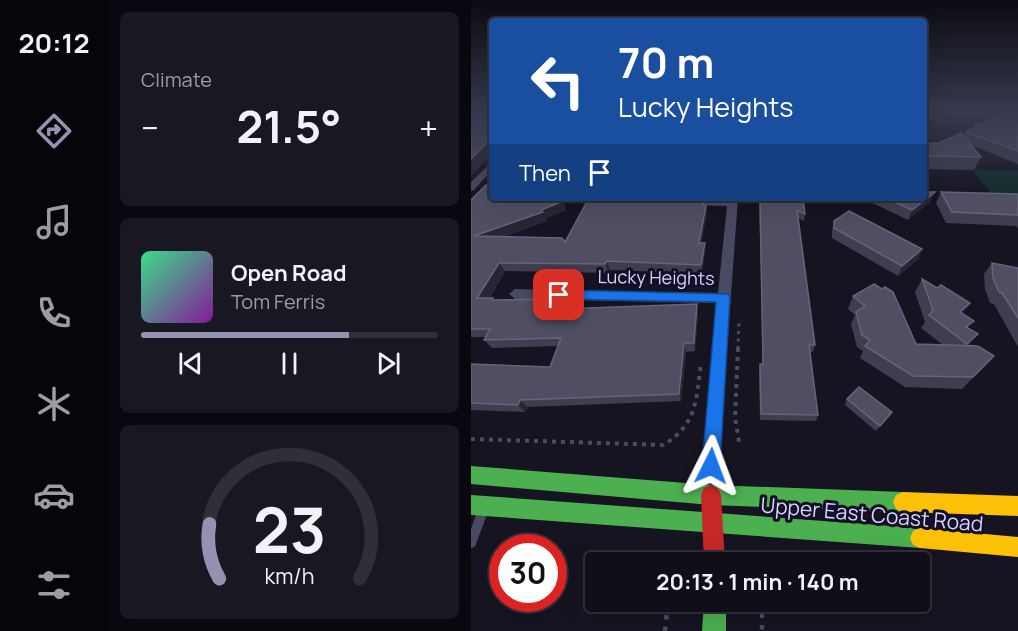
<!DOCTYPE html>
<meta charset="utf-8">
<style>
body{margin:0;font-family:Manrope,sans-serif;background:#191822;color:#f1f3f6;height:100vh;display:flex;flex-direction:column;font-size:22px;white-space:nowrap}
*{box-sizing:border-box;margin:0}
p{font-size:20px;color:#9c9ca2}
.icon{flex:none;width:33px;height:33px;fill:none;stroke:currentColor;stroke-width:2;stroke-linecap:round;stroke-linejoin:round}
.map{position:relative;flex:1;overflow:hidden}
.sheet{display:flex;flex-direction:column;gap:12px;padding:12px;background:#09080e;width:363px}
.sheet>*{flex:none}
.hud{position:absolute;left:18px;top:18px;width:438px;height:183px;border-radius:6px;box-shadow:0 6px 24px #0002,0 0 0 2px #302f38;background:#1a4fa0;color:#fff;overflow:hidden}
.speed{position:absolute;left:18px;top:534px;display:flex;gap:12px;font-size:30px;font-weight:700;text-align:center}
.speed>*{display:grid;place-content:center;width:78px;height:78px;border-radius:50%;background:#100f19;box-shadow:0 6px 24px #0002,0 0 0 2px #302f38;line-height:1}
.speed .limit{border:9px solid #d22;background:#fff;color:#111}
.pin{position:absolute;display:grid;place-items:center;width:51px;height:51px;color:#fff;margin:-26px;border-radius:12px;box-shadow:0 3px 9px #0006}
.me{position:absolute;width:66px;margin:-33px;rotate:3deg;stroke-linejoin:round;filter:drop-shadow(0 0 4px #0008)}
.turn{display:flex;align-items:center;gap:21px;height:126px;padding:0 30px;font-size:27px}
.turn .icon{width:78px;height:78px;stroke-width:2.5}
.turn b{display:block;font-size:42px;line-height:51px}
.then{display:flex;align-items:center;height:57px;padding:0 30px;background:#0003;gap:12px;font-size:22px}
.big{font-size:45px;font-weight:700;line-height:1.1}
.sheet .card{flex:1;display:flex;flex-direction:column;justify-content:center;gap:9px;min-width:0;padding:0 21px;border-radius:9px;background:#191822}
.sheet .dial{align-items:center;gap:0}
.dial svg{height:156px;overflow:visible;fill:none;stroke:#302f38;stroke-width:7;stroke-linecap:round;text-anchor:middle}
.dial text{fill:#f1f3f6;stroke:none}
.song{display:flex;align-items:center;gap:18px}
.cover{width:72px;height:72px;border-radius:9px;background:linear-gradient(135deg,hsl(150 70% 55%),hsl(290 70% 35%))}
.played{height:6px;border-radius:3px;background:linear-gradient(90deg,#9591b1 70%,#302f38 70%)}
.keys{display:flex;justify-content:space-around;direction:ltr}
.heat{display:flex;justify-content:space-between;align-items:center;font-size:33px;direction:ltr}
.trip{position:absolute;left:114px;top:552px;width:345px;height:60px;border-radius:6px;background:#100f19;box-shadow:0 6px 24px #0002,0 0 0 2px #302f38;font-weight:700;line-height:60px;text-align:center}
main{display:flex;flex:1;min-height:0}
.menu{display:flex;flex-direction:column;width:108px;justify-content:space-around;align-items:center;background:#06060a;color:#9c9ca2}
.menu .icon{width:42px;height:42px}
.menu .active{color:#9591b1}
.menu b{font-size:27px;color:#f1f3f6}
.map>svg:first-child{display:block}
</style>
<main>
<nav class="menu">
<b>20:12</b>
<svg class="icon active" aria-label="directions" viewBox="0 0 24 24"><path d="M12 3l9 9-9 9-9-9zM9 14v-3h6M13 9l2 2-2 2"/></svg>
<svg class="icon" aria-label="music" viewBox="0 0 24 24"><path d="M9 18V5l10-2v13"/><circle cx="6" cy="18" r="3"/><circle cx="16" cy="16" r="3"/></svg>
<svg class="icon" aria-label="phone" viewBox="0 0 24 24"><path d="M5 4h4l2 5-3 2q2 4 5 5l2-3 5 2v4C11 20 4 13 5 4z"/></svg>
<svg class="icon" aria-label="climate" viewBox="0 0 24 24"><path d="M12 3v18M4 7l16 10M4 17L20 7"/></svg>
<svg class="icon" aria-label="car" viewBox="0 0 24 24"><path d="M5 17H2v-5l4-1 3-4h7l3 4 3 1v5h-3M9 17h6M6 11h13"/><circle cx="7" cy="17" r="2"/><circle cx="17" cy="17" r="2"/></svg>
<svg class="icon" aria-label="filters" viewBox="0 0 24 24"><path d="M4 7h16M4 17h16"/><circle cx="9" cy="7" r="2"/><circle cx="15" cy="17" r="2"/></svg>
</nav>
<section class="sheet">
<div class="card"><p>Climate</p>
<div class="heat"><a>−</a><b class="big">21.5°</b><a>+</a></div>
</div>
<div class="card">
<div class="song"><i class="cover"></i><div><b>Open Road</b><p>Tom Ferris</p></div></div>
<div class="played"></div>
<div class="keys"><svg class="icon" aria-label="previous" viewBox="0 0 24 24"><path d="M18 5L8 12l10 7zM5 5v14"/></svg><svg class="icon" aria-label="pause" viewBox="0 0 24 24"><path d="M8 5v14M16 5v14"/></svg><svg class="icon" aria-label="next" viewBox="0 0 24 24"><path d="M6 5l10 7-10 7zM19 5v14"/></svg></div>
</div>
<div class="card dial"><svg viewBox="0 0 100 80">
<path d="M14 69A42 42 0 1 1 86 69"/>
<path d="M14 69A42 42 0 0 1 9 41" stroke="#9591b1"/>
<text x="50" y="56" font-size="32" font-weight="700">23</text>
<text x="50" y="72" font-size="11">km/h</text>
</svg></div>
</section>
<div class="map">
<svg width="547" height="631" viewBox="0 0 547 631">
<rect width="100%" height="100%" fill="#161421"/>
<path fill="#132c2d" d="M502,170H547V201H526Z"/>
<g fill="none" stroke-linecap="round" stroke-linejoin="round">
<path stroke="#44505f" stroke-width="3" stroke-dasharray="3 4.5" stroke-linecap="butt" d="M267,349L268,320"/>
<path stroke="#44505f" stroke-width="4" stroke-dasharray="4 5" stroke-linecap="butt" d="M267,348L264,417L268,442
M0,439L192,445C226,425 225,400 230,364"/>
<path stroke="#44505f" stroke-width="4.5" stroke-dasharray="4.5 7" stroke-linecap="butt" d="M192,554L195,562
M291,602V631
M194,631L197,602"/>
<path stroke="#4a4962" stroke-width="10" d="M0,543L12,511"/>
<path fill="#4a4962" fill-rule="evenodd" d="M526,111L547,114V118L527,113Z
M21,162V170L3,190L0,191V182Z
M257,198H267L251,419L250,495L247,502L240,505L233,502L230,495L235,419L246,303L44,299L38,294L44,289L247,293L256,206L217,205L212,202L217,199L257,200Z"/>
<path fill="#4caf50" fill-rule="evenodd" d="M0,466L240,485L432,492L439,495L442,502L439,509L432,512L240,505L0,484Z
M0,495L449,528L456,531L459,538L456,545L449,548L0,515Z
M233,602H255V631H231Z"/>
<path fill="#ffc107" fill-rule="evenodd" d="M432,492L547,496V516L432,512L425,509L422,502L425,495Z
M449,528L547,537V557L449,548L442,545L439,538L442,531Z"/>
<path fill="#c62828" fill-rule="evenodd" d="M240,485L247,488L250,495L254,562H233L230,495L233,488Z"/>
</g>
<path fill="#403d50" d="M482,111H527L526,114L499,118Z
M547,111V164L500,145L510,157L503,170L453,169V143H468L493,137L495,132L510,124Z
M470,192L547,194V229L545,226L475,223L465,203Z
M118,198H132L131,199L234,205L236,214L230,243L234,252L231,274L139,270L138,273L34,271L19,298H22L24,300L93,299L97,309L227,313L224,351L215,352L210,401L57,407L54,412L0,410V364L79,367L87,346L21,348L13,340L14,337H0V200L92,201L95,210L75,218L76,221L32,237L94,242Z
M288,198H332L334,214L333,221L327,218L344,345L342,352H339L347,415L345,421L289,420L288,370L289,364H292Z
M391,198H453L459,202L437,220Z
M363,221L451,249L447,259L427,276L361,238V231Z
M521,263L547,268V347L523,304L519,303L514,289L513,274Z
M451,279L492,314L497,328L498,345L523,356L491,389L434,387L389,358L392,351L386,347L380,324L384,315L377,309L382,296L445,344L472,345L450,328L454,322L444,292Z
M376,399L421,412L405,431L374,405Z"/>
<path fill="#282635" d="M502,111H527L526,114L499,118Z
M21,138V154L0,176V159Z
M464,192L459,202L437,220L441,210Z
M92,201L95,210L75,218L76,221L9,245L3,236Z
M235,206L236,214L229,251L228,243Z
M234,243V252L231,274L230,265Z
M451,249L447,259L427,276L431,266Z
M136,261L139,270L138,273L134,264Z
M28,263L34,271L14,307L6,298Z
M93,299L98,308L94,317L89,309Z
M499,303L490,316L489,312Z
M226,304L227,313L224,351L223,343Z
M213,343L215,352L210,401L208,394Z
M49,400L57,407L54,412L47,405Z"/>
<path fill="#504e63" stroke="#66637b" stroke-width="1.5" d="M0,111H21V138L0,159Z
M538,111H547V136L546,137L547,138V151L495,132L504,127L506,123L510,124Z
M490,133L510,157L453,156V143H468Z
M15,185H21V198H88L92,201L70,210L72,212L3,236L91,238L94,242L118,198L233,199L232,205L235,206L228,243H234L230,265L136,261L134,264L28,263L6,298H22L21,300L93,299L89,309L226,304L223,343H213L208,394L49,400L47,405L0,403V364L79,367L90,338L13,340L19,329H0V200Z
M453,192H464L441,210L416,198H453Z
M470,192L547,194V215L481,212Z
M289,198H332L334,214L326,210L344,345H338L347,415L290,414L289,364H292Z
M378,211L451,249L431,266L363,228V221Z
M521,263L547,268V318L531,293L528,292L522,278Z
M451,279L466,288L470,285L499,303L489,312L503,321L495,327L507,334L496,344L458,315L462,310Z
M403,284L411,289L414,287L422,292L445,344L507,346L523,356L502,377L442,376L394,346L399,340L391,335L385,312L394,306L382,296Z
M388,387L421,412L409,426L376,399Z"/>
<linearGradient id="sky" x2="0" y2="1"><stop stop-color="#0c0b12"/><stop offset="0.56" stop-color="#363a4e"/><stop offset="1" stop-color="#363a4e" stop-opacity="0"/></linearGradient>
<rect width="547" height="199" fill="url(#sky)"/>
<path fill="#1a73e8" stroke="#114b97" stroke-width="1.5" d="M88,290L257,294L259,298L249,466L247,472L240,475L234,472L231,466L245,302L88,299L81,295Z"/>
<g text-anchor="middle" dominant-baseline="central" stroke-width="6" stroke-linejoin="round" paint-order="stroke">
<g font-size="18" fill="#d9d4ff" stroke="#130f26">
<text transform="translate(185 277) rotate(1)">Lucky Heights</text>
</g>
<g font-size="21" fill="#d9d4ff" stroke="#130f26">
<text transform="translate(401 514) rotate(5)">Upper East Coast Road</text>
</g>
</g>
</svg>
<div class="speed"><div class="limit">30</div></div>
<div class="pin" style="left:88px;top:295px;background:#d93025"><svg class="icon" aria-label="arrive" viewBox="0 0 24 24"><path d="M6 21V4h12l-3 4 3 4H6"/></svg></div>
<svg class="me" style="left:240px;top:466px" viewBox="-20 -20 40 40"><path d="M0-17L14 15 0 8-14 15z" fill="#1a73e8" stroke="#fff" stroke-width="4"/></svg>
<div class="trip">20:13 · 1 min · 140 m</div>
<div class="hud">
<div class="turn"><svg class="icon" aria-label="left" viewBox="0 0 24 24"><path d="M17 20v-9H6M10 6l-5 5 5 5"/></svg><div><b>70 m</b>Lucky Heights</div></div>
<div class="then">Then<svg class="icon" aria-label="arrive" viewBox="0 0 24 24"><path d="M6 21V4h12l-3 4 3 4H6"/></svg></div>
</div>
</div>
</main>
